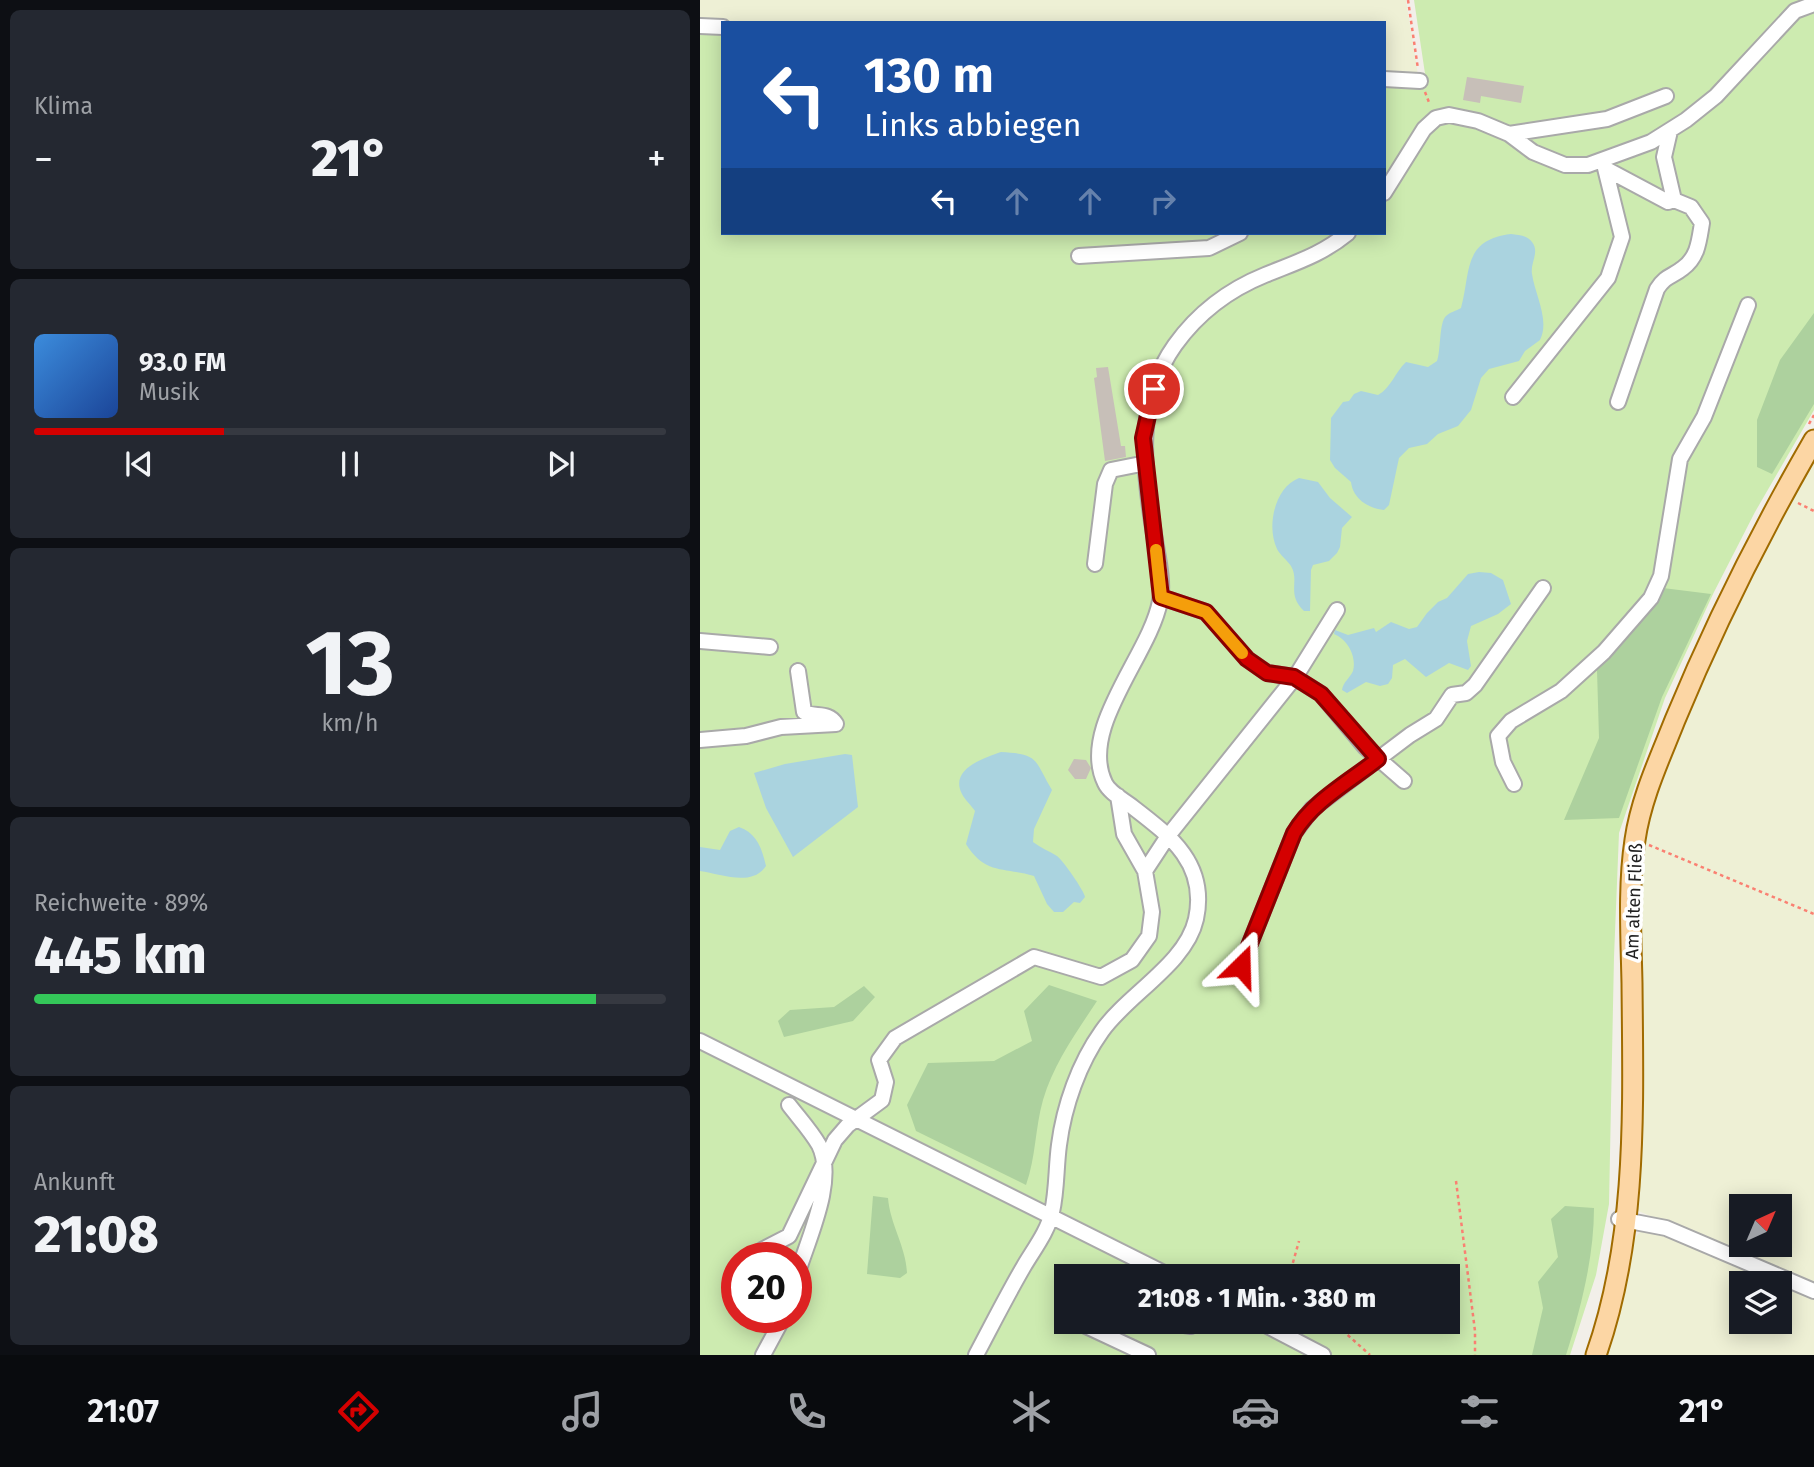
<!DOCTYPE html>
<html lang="de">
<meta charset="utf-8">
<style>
body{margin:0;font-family:"Fira Sans",sans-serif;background:#242831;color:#f1f3f6;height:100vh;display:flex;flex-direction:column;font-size:26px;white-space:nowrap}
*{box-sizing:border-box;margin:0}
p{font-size:23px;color:#9ea1a6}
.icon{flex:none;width:38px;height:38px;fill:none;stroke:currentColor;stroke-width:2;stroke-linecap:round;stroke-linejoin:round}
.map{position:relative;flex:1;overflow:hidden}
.side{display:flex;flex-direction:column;gap:10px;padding:10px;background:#0d0f14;width:700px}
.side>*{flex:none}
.banner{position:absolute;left:21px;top:21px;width:665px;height:214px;border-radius:0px;box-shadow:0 4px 18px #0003;background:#1a4fa0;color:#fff;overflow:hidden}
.needle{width:46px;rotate:44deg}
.controls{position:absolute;left:1029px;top:1194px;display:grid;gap:14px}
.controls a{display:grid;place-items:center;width:63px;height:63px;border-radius:0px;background:#171b24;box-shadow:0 4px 18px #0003;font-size:35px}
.speed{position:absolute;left:21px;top:1242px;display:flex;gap:14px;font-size:35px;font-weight:700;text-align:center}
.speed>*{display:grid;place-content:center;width:91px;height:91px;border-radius:50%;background:#171b24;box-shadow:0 4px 18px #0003;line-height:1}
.speed .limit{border:10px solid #d22;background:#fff;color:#111}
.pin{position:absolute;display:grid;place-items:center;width:60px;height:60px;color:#fff;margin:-30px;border:4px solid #fff;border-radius:50%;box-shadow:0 2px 7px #0007}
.me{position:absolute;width:77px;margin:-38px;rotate:22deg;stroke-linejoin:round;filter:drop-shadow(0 0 5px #0008)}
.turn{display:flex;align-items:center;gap:24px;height:147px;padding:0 28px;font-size:32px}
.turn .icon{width:91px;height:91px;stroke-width:2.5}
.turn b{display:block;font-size:49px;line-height:60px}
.lanes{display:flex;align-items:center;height:66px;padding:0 28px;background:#0003;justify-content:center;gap:35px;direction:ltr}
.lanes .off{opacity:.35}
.big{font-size:52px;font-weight:800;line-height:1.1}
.side .tile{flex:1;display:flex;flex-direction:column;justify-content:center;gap:10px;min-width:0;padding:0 24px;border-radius:10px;background:#242831}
.side .dial{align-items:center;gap:0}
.dial b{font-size:91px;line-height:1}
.song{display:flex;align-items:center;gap:21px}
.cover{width:84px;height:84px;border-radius:10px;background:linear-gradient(135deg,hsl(210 70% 55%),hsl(220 70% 35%))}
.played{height:7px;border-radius:4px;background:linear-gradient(90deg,#d40000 30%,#363941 30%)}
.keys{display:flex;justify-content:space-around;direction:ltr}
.heat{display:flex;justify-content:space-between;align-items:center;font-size:38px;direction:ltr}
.charge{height:10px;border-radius:5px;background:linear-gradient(90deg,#34c759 89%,#363941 0)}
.trip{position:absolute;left:354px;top:1264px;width:406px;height:70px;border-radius:0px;background:#171b24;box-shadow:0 4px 18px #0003;font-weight:800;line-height:70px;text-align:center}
.tab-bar{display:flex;height:112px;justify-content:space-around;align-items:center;background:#090b0e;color:#9ea1a6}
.tab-bar .icon{width:49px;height:49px}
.tab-bar .current{color:#d40000}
.tab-bar b{font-size:32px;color:#f1f3f6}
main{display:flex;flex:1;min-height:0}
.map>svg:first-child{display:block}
</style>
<main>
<section class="side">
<div class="tile"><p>Klima</p>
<div class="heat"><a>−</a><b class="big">21°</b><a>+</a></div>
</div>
<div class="tile">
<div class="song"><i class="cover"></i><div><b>93.0 FM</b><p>Musik</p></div></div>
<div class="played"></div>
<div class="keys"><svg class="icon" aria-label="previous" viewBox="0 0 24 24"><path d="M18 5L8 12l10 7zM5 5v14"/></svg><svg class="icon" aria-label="pause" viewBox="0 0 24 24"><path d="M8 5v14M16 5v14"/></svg><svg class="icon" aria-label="next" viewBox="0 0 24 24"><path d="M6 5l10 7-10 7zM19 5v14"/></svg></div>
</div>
<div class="tile dial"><b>13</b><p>km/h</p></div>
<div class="tile"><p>Reichweite · 89%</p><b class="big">445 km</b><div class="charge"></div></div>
<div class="tile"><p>Ankunft</p><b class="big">21:08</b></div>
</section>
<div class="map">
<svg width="1114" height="1355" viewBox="0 0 1114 1355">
<rect width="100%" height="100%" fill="#f2efe9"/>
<path fill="#eef0d5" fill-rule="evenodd" d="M0,0H706L718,75L684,72V23H41L0,20Z
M1114,456V1284L936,1210L939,879L944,836L957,783L1041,588ZM1041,1206H1080V1244H1041Z
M955,1230L1078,1283H1041V1321H1080V1283L1114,1298V1355H907L913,1338L932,1241L941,1231Z"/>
<path fill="#cdebb0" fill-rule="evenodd" d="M714,0H1114V410L1055,512L1014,592L965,698L919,833L914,957L909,1204L896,1275L870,1355H0V29L23,31V233H684V84L727,87ZM37,1258H96V1318H37ZM366,1276H747V1321H366Z"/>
<path fill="#add19e" d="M1114,313V404L1072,474L1057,467V420L1080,360Z
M963,588L1011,594L962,697L919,818L864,820L899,738L897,670Z
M349,985L397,1001C376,1033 354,1063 343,1100C335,1128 336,1157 326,1185L216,1131L207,1105L228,1063L294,1061L332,1041L324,1011Z
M164,986L175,997L153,1021L84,1037L78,1021L90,1010L134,1007Z
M173,1196L188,1198C190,1224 206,1247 207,1273L200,1278L167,1274Z
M865,1206L894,1208C894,1257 881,1308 866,1355H832L843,1308L838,1282L858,1257L851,1219Z"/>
<path fill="#aad3df" d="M811,234C818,235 827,235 832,242C840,252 830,263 832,274C835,295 850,320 840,340L825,351L819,361L789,369L781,378L771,410L758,426L738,434L727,444L709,448L699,458L689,505L684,510C668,508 653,499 651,482L635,468L630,460L631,418L643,402L649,401L654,394L661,391L678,395C691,388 695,372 706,362L728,367L737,361C741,351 739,322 746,316C750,312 756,311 761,308C771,272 762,240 811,234Z
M599,478L618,482L630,498L652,517L642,528L640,547L637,553L629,561L613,565L611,570L610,611H604C586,594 600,581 591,566C587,560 580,555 577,549C566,526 575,487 599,478Z
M779,572L791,573L803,580L811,604L798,614L771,626L767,641L771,666L768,670L749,663L726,677L705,659L693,665L692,678L688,684L680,686L666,682L647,693L642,690C643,682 650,678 653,671C657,656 647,639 634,634L635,630L648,635L674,628L676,632L691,622L709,629L717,627L727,613L738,602L747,598L768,574Z
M301,752C340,754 334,760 352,790L334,829L333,842C341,848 349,851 357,856C362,859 385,892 385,897L380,903L374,902L363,912H354L347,904L334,876C304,867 285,875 266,844L275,811C271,805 265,800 262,794C249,769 284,758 301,752Z
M145,754L152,755L158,807L93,857L66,808L54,773L85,764Z
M39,827C57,833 62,849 66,866C52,887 21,874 0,871V847L20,850L30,831Z"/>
<path fill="#c7bfb8" d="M767,77L824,86L821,103L781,96L780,103L763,100Z
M408,367L421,446H425L426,457L405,461L394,378L397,377L396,368Z
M374,759L386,760L391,768L386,779H375L368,770Z"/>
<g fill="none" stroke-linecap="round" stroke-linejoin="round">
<defs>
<path id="minor" d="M0,26L23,27
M684,79L720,81
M809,134L907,119L966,96
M906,169L968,202L974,200L964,157L970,131
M684,193L724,129L736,118L749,115L778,121L809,134L833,152L865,165H888L951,142L986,120L1016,96L1095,11L1114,4
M379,256L509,248L540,233
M813,397L908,278L922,237L903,160
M918,402L957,289C966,275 972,277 983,268C998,257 999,241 1002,223L991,207L974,200
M395,564L405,484L411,470L446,463
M461,597L506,612L547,659L567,673L594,677L621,694L665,747L704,781
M0,641L70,647
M0,740L46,736L81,727L136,724C128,711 115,718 104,712L98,671
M814,784L803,762L798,736L811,721L861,691L904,652L951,598L961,576L980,459L1004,417L1048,305
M445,871L468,836L596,676L637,610
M541,966L594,833L612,809L710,735L736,719L752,695L766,693L775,685L843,588
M0,1041L470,1276
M89,1105C99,1118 111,1131 119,1145C137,1181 107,1241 96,1278
M919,1219L966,1228L1114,1291
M62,1250L89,1236L135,1140L148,1125L182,1100L186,1082L179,1060L195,1038L334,957L401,977L432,960L449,936L452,912L445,871L424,834L418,796
M387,1321L386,1326L448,1355
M458,1321L491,1326L495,1321
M558,1321L623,1355
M63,1355L83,1318
M276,1355C292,1325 307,1295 324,1266C334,1249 348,1231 352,1212C357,1190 356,1167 359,1145C364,1106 379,1063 402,1031C428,994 486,964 496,919C508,863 469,835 430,805C422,799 409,792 405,783C378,728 450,655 460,601C464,581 457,554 454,534C443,469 435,401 475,345C498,313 528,290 565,275C597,262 621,255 648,233"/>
<path id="major" d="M896,1355C938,1236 933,1107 932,983C931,936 928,886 935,840C941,798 960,758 975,720C1015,623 1062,530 1114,440"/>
</defs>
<use href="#minor" stroke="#a9a9a9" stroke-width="18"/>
<use href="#major" stroke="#a06b00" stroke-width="23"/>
<path stroke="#fa8072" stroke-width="2.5" stroke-dasharray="3.5 3.5" stroke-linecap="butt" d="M708,0L718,69
M725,92L730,105
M1109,424L1114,415
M1098,503L1114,511
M949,845L1114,914
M756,1181L775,1331V1355
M596,1276L592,1266L599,1241
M632,1321L670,1355"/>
<use href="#minor" stroke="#fff" stroke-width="14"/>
<use href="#major" stroke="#fcd6a4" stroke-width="19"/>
</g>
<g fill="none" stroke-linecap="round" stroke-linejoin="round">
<defs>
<path id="route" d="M454,389L443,438L461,597L506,612L547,659L567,673L594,677L621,694L678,759C649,782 613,801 594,833L541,966"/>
</defs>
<use href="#route" stroke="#8a0000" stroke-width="18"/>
<use href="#route" stroke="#d40000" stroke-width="12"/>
<path stroke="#f59e0b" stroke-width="12" d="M456,550L461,597L506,612L542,653"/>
</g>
<g text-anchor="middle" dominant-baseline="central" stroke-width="7" stroke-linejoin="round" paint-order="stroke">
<g font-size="18" fill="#222" stroke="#fff">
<text transform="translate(934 901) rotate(-88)">Am alten Fließ</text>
</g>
</g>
</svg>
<div class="controls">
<a><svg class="needle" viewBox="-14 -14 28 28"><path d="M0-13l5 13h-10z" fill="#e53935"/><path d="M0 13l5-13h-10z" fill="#9ea1a6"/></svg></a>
<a><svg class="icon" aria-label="layers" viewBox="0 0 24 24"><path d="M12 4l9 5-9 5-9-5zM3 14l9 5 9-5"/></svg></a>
</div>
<div class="speed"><div class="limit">20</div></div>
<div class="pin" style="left:454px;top:389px;background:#d93025"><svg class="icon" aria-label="arrive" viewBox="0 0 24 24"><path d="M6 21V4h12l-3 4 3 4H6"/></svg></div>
<svg class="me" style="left:541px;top:966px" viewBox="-20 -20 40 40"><path d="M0-17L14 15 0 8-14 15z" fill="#d40000" stroke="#fff" stroke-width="4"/></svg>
<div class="trip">21:08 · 1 Min. · 380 m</div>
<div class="banner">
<div class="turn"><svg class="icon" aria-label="left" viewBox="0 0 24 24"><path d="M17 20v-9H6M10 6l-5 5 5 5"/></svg><div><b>130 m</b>Links abbiegen</div></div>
<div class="lanes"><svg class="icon" aria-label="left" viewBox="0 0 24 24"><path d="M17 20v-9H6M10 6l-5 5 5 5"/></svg><svg class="icon off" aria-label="ahead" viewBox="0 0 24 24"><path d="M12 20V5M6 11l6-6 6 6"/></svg><svg class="icon off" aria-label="ahead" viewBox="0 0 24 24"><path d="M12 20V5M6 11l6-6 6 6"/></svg><svg class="icon off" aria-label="right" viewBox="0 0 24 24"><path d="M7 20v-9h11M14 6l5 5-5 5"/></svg></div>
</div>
</div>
</main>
<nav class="tab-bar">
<b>21:07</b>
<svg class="icon current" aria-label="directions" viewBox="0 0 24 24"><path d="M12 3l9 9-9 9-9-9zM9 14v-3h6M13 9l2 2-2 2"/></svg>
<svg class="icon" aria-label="music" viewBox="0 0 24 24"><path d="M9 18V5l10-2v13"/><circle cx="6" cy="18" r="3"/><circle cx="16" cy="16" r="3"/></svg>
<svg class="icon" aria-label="phone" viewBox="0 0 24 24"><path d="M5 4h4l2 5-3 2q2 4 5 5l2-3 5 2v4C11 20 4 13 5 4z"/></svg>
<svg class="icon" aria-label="climate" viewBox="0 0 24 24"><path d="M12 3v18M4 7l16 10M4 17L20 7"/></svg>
<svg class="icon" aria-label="car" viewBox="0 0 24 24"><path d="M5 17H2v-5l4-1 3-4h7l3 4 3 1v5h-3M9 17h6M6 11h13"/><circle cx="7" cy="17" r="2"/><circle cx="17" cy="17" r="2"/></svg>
<svg class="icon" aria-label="filters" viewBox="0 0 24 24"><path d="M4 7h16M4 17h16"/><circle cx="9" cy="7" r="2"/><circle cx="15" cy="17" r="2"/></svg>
<b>21°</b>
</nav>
